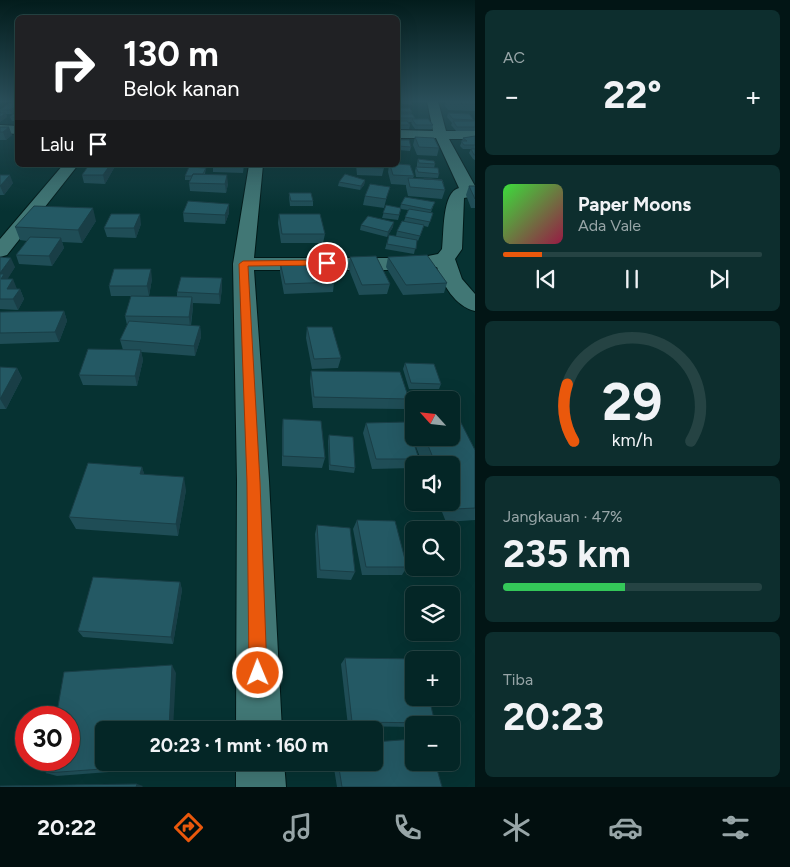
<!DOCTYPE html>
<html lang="id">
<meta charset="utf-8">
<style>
body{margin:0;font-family:Figtree,sans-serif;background:#0d2e2e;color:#f1f3f6;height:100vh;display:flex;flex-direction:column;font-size:19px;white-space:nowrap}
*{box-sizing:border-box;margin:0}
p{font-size:16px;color:#97a5a7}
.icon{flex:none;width:28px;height:28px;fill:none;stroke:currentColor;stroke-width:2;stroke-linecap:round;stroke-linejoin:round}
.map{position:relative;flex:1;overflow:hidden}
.side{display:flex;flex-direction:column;gap:10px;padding:10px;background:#021515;width:315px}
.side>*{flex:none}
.guide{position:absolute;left:15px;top:15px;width:385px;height:152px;border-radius:8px;box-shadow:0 5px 20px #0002,0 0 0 1px #254343;background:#202124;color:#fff;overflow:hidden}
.needle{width:32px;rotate:297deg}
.controls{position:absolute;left:405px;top:391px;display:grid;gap:10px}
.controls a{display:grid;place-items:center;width:55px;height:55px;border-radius:8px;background:#042626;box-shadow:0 5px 20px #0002,0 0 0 1px #254343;font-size:25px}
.speed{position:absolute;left:15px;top:706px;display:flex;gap:10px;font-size:25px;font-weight:700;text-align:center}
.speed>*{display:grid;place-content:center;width:65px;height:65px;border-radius:50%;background:#042626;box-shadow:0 5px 20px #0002,0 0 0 1px #254343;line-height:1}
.speed .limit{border:8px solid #d22;background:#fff;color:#111}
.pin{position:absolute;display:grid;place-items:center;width:42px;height:42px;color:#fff;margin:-21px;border:2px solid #fff;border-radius:50%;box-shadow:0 1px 5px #0007}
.me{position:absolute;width:55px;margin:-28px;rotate:359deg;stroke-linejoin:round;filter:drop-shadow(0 0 4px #0008)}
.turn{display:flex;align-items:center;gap:18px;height:105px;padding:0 25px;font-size:22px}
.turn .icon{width:65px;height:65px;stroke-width:2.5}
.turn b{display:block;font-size:35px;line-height:42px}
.then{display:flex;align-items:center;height:48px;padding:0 25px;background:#0003;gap:10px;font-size:19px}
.big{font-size:38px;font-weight:700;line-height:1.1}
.side .card{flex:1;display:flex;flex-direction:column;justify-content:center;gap:8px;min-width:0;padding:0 18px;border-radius:8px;background:#0d2e2e}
.side .dial{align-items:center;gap:0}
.dial svg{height:130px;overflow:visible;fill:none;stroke:#254343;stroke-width:7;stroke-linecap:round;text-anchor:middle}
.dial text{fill:#f1f3f6;stroke:none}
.song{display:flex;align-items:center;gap:15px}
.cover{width:60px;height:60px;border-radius:8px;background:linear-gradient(135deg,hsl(120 70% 55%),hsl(340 70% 35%))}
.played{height:5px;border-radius:2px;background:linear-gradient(90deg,#ea580c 15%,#254343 15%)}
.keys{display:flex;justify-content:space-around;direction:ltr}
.heat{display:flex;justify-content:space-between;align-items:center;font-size:28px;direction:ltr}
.charge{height:8px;border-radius:4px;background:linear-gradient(90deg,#34c759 47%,#254343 0)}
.trip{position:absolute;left:95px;top:721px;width:288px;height:50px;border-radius:8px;background:#042626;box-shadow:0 5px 20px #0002,0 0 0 1px #254343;font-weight:700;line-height:50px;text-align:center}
.dock{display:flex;height:80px;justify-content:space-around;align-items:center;background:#020f0f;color:#97a5a7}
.dock .icon{width:35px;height:35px}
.dock .on{color:#ea580c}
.dock b{font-size:22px;color:#f1f3f6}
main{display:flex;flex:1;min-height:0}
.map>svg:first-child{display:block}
</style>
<main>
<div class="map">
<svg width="475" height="787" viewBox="0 0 475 787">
<rect width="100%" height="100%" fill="#063232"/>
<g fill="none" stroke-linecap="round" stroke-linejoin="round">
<defs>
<path id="minor" d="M427,101H438L446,131H475V139H449L475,186V196L464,198L462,249L455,259L462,279L475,294V311C455,306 443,285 437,267L418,270H254L269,481L282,730H236L237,481L233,264L249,165H263L254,258H418L438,254L442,249C444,233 442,192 459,188L436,138H398V130L433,131Z
M0,125L18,126V134L0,133Z
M63,165H78L7,255L0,257V239Z
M236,762H284L286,787H236Z"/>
</defs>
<use href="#minor" stroke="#001918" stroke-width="2"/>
<use href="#minor" fill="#417775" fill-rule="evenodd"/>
</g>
<path fill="#1f4d56" d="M398,101H412V105L398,103Z
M446,101H475V111L448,110L445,106Z
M18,102V109L12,114H6L7,117L0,122V113H1L0,110Z
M398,108L412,112L411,114L415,118L414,119L433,125L432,129H415L411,123L412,122H407L410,125L409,129H398Z
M18,112L17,121H12L10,117Z
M448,113L474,120L473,121H475V131H456L451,125L452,123L447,117Z
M0,127L12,135L6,140H0Z
M475,136V160L473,159L469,153L471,149H463L460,146L463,138Z
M415,137L439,148L437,156L417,155L413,145Z
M398,140L411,147L410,151L398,150Z
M418,159L435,164L434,168L439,174L438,178L416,177L415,171L416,167H417V164Z
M89,165H114V168L105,184L84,183L82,175Z
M213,165H244L243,173L213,172Z
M356,165H383L384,168L382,176L357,175Z
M389,165H398L414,176L413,178L443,184L445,190L442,199L408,196L406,187V185L391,184L388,172Z
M206,168L205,174L228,184L226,193L190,191L189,183L190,180H185V176Z
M0,175L13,183L4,195H0Z
M365,180L364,185L360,190L338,186L339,182Z
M469,186H475V208H471L466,195Z
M289,193L313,201V206H290L289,197Z
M365,196H387L384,208L363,205Z
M229,204V213L225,224L184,222L183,213Z
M401,204L433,207L431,212L433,213L428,227L424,226L418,241L417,240L414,254L385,249L389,235L406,238L396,236L397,231L404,221L408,210L401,209L398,220L382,218L386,205L400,208Z
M279,214L325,234L323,243H281L278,223Z
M96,221L82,243L62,242L64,248L52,266L19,264L16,255L27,241L20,240L15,227Z
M141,224L136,238L107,237L104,228Z
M361,225L393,227L387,237L360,230Z
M0,257L15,267L7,279L17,289H20L24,299L18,310L0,309Z
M350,257L390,284L387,294L359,295L348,267Z
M388,257L447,283L444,293L403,295L386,267Z
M280,262L334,282L333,292L284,294L280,272Z
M152,279L149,296H111L109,286Z
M222,288L220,304L193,303V307L191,326H200L201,337L195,356L141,352L143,360L137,386L83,385L79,375L123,350L120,340L127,325L125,316L177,297V292Z
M64,311L67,321L59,342L0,344V312Z
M307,327L341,358L338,368L312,369L306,338Z
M405,363L441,384L439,389H409L403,369Z
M0,367L17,368L22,378L6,409H0Z
M311,371L409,399L404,409L313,408L310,381Z
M283,419L325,458L322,468L282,466V429Z
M414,422V438H451L475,450V520L446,522L438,502H451V465H423L410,431Z
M366,423L419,459L415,465H414V468L372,469L363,433Z
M329,435L355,468L354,473L329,470L328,441Z
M142,467L144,474L186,490L178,536L76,529L69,517Z
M357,520L407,567L402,575H362L353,529Z
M317,525L355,572L351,580L317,578L315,534Z
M180,582L182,590L173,644L83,637L78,631Z
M345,658L435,723L430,725H414V727L348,726L341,664Z
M176,673L104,730V762H110L109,772L57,776L46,773Z
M333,762H374L442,787H337Z"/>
<path fill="#193e46" d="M18,105V109L12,114L10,110Z
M6,113L7,117L0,122V117Z
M9,127L12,135L6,140L3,132Z
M110,165H114V168L105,184L103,175Z
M10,175L13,183L4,195L0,186Z
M227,175L228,184L226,193L225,184Z
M365,180L364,185L360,190L361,186Z
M229,204V213L225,224V215Z
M93,208L96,221L82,243L78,230Z
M140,214L141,224L136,238L134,228Z
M394,222L393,227L387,237L388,232Z
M61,238L64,248L52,266L49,256Z
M11,258L15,267L7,280L1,279L0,273Z
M151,269L152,279L149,296L147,286Z
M222,278V288L220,304L219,294Z
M13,279L17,289H7Z
M20,289L24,299L18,310L13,299Z
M192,297L193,307L190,327L189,317Z
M64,311L67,321L59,342L55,332Z
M200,326L201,337L195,356L194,346Z
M141,350L143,360L137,386L135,376Z
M17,368L22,378L6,409L0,399Z
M142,467L146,480L140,474Z
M184,477L186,490L178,536L176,524Z
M180,582L182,590L173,644L171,637Z
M172,665L176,673L173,730H169Z
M104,746V762H110L109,772L102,769Z
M137,784L143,786L142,787H136Z"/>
<path fill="#245964" stroke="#193e46" d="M448,101H475V104L450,103Z
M11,102H18V105L10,110H0Z
M398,108H410L412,112H398Z
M16,112H18V116L16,117H10Z
M0,113H6L0,117Z
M448,113L469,114L474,120L453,119Z
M398,114H412L415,118H398Z
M412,119H428L433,125H416Z
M398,121H407L410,125H398Z
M453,121H475V127H457Z
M0,127H9L3,132H0Z
M475,136V145H464L461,141H467L463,138Z
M415,137L434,138L439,148L419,147Z
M398,140H409L411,147L398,146Z
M471,149H475V155H474Z
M418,159L434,161L435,164L419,163Z
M398,164L410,165L414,176L393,175L390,165H398Z
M89,165H110L103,175H82Z
M359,165H383L384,168L359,167Z
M189,167L206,168L203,174H193L192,176H185Z
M416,167L438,168L439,174L418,172Z
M193,174L227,175L225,184L189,183Z
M345,174L365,180L361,186L339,182Z
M0,175H10L0,186Z
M408,178L442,180L445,190L410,187Z
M424,178L442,180L443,183L442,180L424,179Z
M370,184L390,187L386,199L365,196Z
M469,186H475V199Z
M289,193H311L313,201H291Z
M405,197L435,202L431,210L401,204Z
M188,201L229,204L225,215L183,213Z
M386,205L401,208L399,215L383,213Z
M34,206L93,208L78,230L15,227Z
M409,209L433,213L430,222L405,217Z
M111,214H140L134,228H104Z
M279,214H320L325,234H282Z
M368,216L394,222L388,232L361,225Z
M402,221L424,225L420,236L397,231Z
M389,235L417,240L416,249L387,244Z
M30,237L61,238L49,256L16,255Z
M427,255L447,283L406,285L388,257Z
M376,256L390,284L362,285L350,257Z
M0,257L11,258L0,273Z
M327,260L334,282L285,284L280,262Z
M114,269H151L147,286H109Z
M0,274H4L1,279H13L7,289H20L13,299H0Z
M181,277L222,278L219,294L177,292Z
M131,296L192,297L189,317L125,316Z
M64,311L55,332L0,333V312Z
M129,321L200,326L194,346L120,340Z
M307,327H332L341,358L314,359Z
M88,349L141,350L135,376L79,375Z
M405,363L434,364L441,384L411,383Z
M0,367L17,368L0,399Z
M311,371L400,372L409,399L314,397Z
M451,415H457L475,450V508L455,509L451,501V465H436L425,438H451Z
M283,419L321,421L325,458L283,456Z
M407,422L419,459H376L366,423Z
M329,435L353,437L355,468L330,465Z
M88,463L142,467L140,474L184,477L176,524L69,517Z
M357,520L395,521L407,567H366Z
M317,525L350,528L355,572L320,570Z
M93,577L180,582L171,637L78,631Z
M345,658L420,659V660H414V698H429L435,723L352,722Z
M172,665L169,730H104V746L102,769L46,773L48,760H69V718H56L64,672Z
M414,739V762H435L442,787H342L338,762H374V742Z
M137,784L136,787H0V786Z"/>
<linearGradient id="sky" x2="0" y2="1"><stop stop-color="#031c1c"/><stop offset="0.48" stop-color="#2a4f5a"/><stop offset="1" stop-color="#2a4f5a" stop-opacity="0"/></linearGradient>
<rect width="475" height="211" fill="url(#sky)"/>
<path fill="#ea580c" stroke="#983908" d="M327,260L330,261V265L248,266L260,482L267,673L264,679L258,682L252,679L249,673L247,482L239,264L243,261Z"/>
</svg>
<div class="controls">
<a><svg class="needle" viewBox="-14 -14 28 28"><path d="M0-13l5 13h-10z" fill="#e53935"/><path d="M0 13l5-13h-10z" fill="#97a5a7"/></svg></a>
<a><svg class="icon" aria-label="sound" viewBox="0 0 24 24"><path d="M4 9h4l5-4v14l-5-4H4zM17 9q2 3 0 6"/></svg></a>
<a><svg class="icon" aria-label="search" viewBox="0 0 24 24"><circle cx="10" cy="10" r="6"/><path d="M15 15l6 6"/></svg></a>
<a><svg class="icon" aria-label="layers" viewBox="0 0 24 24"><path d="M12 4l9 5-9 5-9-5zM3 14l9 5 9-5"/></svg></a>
<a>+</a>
<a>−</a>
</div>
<div class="speed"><div class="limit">30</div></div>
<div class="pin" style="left:327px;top:263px;background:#d93025"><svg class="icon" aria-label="arrive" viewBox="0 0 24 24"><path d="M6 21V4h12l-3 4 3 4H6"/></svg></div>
<svg class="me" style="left:258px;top:673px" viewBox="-20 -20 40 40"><circle r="17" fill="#ea580c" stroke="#fff" stroke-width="3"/><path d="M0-11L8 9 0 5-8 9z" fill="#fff"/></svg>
<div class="trip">20:23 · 1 mnt · 160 m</div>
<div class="guide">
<div class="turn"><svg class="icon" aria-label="right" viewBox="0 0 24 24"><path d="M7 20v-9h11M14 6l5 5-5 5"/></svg><div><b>130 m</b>Belok kanan</div></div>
<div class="then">Lalu<svg class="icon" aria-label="arrive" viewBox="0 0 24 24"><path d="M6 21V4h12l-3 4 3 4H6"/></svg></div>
</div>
</div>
<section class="side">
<div class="card"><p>AC</p>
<div class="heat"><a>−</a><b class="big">22°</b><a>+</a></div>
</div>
<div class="card">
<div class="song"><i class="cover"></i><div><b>Paper Moons</b><p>Ada Vale</p></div></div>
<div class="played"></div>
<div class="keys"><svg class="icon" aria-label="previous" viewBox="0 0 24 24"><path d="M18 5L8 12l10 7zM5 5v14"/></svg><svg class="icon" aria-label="pause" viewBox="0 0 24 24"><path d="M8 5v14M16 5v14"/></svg><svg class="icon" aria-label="next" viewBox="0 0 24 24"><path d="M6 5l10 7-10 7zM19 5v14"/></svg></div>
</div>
<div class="card dial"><svg viewBox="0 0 100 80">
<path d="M14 69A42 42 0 1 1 86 69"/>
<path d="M14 69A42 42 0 0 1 10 34" stroke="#ea580c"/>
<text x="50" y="56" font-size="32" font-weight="700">29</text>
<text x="50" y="72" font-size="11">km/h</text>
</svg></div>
<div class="card"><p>Jangkauan · 47%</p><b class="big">235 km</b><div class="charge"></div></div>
<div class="card"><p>Tiba</p><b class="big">20:23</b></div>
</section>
</main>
<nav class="dock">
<b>20:22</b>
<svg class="icon on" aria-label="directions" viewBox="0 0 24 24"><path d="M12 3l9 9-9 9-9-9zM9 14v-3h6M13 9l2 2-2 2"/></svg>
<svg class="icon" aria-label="music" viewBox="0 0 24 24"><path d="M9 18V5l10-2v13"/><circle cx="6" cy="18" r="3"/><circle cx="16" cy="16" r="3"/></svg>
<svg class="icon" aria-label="phone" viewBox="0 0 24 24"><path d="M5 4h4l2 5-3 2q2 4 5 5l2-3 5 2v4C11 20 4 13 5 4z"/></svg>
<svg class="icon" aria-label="climate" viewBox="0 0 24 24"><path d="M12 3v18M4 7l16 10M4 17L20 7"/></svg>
<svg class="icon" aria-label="car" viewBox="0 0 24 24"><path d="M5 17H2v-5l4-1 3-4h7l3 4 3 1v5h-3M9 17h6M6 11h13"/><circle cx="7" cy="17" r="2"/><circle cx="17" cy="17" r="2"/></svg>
<svg class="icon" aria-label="filters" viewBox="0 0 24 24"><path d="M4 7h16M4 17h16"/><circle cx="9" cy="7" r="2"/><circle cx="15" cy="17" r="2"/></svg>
</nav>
